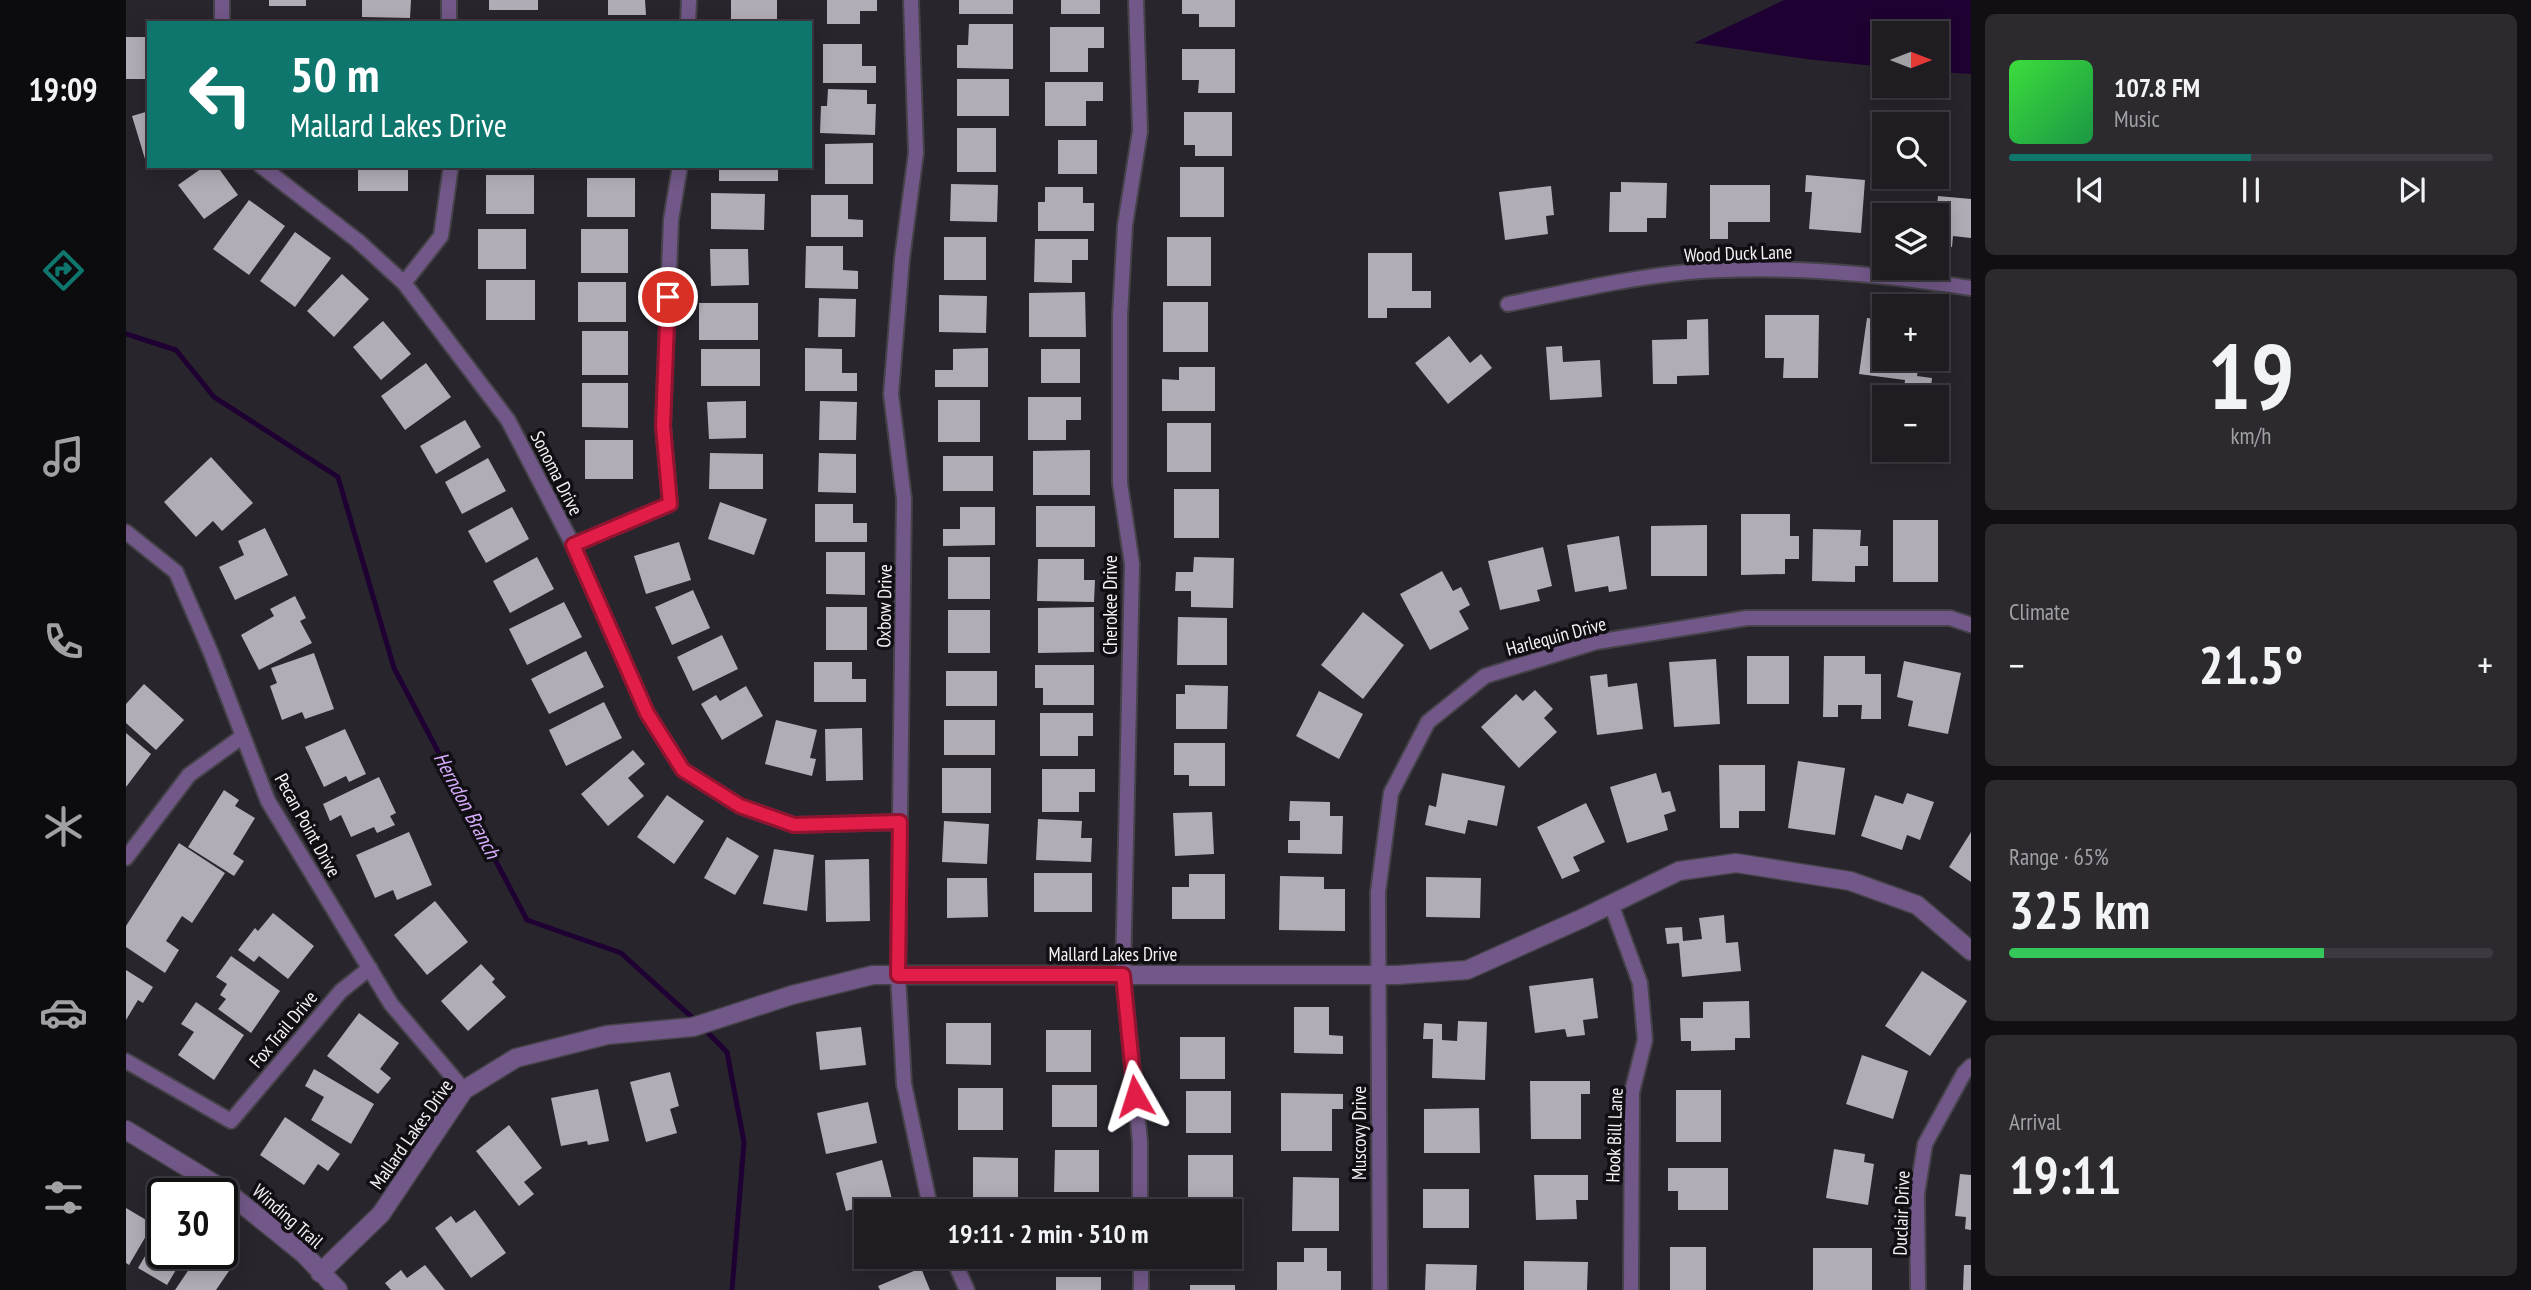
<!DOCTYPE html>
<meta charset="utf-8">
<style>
body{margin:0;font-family:"PT Sans Narrow",sans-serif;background:#2c292f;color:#f1f3f6;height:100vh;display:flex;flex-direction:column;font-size:26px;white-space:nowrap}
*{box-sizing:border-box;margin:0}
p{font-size:23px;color:#a1a1a5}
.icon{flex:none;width:38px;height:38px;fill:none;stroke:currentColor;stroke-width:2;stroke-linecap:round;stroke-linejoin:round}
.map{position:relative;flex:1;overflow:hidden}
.panel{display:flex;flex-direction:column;gap:14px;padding:14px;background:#110f13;width:560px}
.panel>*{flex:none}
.banner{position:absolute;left:21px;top:21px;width:665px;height:147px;border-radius:0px;box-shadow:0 4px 18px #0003,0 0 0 2px #3c3a40;background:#0f766e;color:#fff;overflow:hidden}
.needle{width:46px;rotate:90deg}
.fabs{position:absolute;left:1746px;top:21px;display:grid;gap:14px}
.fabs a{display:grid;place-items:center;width:77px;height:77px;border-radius:0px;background:#1f1c22;box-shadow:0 4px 18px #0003,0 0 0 2px #3c3a40;font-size:35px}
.speed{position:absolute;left:21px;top:1178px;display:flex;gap:14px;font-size:35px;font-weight:700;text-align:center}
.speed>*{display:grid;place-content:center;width:91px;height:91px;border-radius:50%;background:#1f1c22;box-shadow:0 4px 18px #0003,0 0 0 2px #3c3a40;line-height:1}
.speed .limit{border:4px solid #111;border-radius:10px;background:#fff;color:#111}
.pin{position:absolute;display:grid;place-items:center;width:60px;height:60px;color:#fff;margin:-30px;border:4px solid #fff;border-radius:50%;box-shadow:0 2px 7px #0007}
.me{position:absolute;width:77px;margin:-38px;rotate:354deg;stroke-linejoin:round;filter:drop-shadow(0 0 5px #0008)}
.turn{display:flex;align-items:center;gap:24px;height:147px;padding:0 28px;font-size:32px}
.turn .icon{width:91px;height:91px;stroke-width:2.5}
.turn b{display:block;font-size:49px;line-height:60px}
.big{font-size:52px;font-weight:700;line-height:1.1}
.panel .card{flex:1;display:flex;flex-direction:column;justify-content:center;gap:10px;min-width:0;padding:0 24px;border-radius:10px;background:#2c292f}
.panel .dial{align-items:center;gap:0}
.dial b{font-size:91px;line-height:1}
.song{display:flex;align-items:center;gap:21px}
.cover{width:84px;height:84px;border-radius:10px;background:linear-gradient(135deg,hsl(120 70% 55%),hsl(140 70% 35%))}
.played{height:7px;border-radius:4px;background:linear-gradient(90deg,#0f766e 50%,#3c3a40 50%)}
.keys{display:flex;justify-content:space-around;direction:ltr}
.heat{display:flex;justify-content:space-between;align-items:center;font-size:38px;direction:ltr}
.charge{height:10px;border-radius:5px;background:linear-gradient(90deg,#34c759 65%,#3c3a40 0)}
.trip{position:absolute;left:728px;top:1199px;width:388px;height:70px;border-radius:0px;background:#1f1c22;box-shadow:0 4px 18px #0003,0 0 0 2px #3c3a40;font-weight:700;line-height:70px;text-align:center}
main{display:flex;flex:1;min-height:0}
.tabs{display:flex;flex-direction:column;width:126px;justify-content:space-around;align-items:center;background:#0c0b0e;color:#a1a1a5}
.tabs .icon{width:49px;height:49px}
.tabs .current{color:#0f766e}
.tabs b{font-size:32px;color:#f1f3f6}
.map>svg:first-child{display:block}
</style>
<main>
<nav class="tabs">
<b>19:09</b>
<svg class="icon current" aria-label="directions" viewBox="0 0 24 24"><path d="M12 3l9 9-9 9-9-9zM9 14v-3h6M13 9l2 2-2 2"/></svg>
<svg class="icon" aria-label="music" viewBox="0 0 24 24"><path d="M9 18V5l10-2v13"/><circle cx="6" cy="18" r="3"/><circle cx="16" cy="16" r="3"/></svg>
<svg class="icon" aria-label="phone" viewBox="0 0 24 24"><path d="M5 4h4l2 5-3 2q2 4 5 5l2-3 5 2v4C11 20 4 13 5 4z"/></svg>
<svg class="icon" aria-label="climate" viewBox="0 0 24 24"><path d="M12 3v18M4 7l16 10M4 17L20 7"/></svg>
<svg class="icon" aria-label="car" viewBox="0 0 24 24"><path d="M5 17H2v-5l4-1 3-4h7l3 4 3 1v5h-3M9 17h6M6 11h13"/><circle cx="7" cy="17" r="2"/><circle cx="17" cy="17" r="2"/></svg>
<svg class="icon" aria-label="filters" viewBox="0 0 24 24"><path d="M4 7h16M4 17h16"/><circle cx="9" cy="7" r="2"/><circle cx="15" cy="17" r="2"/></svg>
</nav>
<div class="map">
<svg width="1845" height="1290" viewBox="0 0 1845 1290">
<rect width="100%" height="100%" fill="#29252d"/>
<path fill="#1f0032" d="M1658,0H1845V74L1811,72V33H1759V67L1680,59L1568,43Z"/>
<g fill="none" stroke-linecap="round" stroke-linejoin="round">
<path stroke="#1f0032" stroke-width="5" d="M0,334L50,350L88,397L212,477L268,668L401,920L495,953L570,1021
M577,1028L601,1052L618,1142L606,1290"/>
</g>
<path fill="#b1acb6" d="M143,0H180V6H143Z
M236,0H285L284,18L236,17Z
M363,0H412V10H363Z
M482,0H519L520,15H482Z
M605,0H651V23H605Z
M701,0H751V11H734V24H701Z
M833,0H887V14H833Z
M935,0H974V14H935Z
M1056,0H1109V27H1073V14H1056Z
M843,24H887V69L831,68V45H842Z
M924,27H978V48H962V72H924Z
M0,37H23V79H0Z
M697,44H736V66H750V83H697Z
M1056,49H1109V93H1072L1073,80H1056Z
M831,79H883V116H831Z
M919,82H977V101H960V126H919Z
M702,89L741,90V104H750L749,135L694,133L695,106H701Z
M23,111V158L19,159L6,116Z
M1058,112H1106V156H1069V145H1058Z
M831,128H870V172H831Z
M932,140H971V174H932Z
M747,143V184H699V144Z
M79,166H91L112,195L78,219L52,185Z
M232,166H282V191H232Z
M593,166H652V181H593Z
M1054,167H1098V217H1054Z
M360,175H408V214H360Z
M1680,175L1739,180L1735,233L1683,229L1686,192H1679Z
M461,178H509V217H461Z
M1495,182L1541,183L1540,218H1521V232H1483L1484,192H1495Z
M825,184L872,185L871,222L824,221Z
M1584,185H1644V222H1602V239H1584Z
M1425,186L1428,215L1420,216L1422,234L1379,240L1373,192Z
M919,187H957V203H968V231H912V202H919Z
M585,193L639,194L638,230L585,229Z
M685,195H722V219L737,220V237H685Z
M1812,196L1845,199V238L1827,236L1826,247L1811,246L1810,215Z
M123,200L159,226L123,275L87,249Z
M352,229H400V269H352Z
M455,229H502V273H455Z
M169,232L205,258L169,307L134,281Z
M818,237H860V280H818Z
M1041,237H1085V286H1041Z
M909,239H962V260H946V283L908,282Z
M680,246H717V270L732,271V289L679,288Z
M584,249H622L623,285L585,286Z
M1242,253H1286V291H1305V308H1261V318H1242Z
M216,274L243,299L208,337L181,311Z
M360,280H409V320H360Z
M452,282H500V322H452Z
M959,292L960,337H903V293Z
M813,295L861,296L860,333L813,332Z
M693,298L730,299L729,337H692Z
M1037,302H1082V352H1037Z
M573,303H632V340H573Z
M1639,315H1693L1692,378H1657L1658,358H1639Z
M1741,318L1759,320V359H1794L1791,376L1806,378L1804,397H1777L1779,380L1733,374Z
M1582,319L1583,375L1551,376V384H1527L1526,340L1561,339V320Z
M257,321L285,354L255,380L227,347Z
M456,331H502V375H456Z
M1323,336L1344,363L1355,354L1366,368L1322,404L1289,363Z
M1436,346L1437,362L1474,360L1476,397L1424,400L1420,347Z
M679,348L716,349V373H731V391H679Z
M862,348V387H809V370H827V349Z
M575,349H634V386H575Z
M915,349H954V383H915Z
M300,363L325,397L279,430L255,396Z
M1053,367H1089V411H1036V379L1053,380Z
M456,383H502V428L456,427Z
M902,397H955V420H940V440H902Z
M812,400H854V442H812Z
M620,401V438L583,439L581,402Z
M694,401L731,402L730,440H693Z
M339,420L355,447L310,474L294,446Z
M1041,423H1085V472H1041Z
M459,440H507V479H459Z
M964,450V495H907V451Z
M584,453L637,454V489H583Z
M693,453L730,454V493L692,492Z
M817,456H867V491H817Z
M85,457L127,503L96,531L87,521L70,537L38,502Z
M362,458L380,491L336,514L319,482Z
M1048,489H1093V538H1048Z
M594,502L641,519L628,555L582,539Z
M689,504H727V523H741V542H689Z
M910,506H969V547H910Z
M386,507L403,539L360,563L342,531Z
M834,507H869V545L817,546V529H834Z
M1615,514H1664V536H1673V559H1659V574L1615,575Z
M1767,520H1812V582H1767Z
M1581,525V576H1525V526Z
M139,528L162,575L109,600L93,567L118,555L112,541Z
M1687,529L1735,530L1734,546H1742V566H1729V582L1686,581Z
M1493,536L1501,589L1483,592L1482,586L1449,592L1441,545Z
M553,542L565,580L520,594L508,556Z
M1417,547L1426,586L1411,590L1414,601L1374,610L1362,561Z
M700,552H739V595L700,594Z
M411,557L428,589L384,613L367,581Z
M822,557H864V599H822Z
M1068,557L1108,558L1107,608L1065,607V591H1049L1050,572H1067Z
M912,559H958V580H969L968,602L911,601Z
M1316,571L1327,591L1335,587L1344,605L1333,611L1343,629L1304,650L1274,594Z
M567,590L584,628L546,645L529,607Z
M169,596L180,618L174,621L186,643L133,670L115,635L148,616L144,609Z
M438,602L456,637L401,665L383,629Z
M700,607H741V650H700Z
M968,607V652L912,653V608Z
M822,610H864V653H822Z
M1237,612L1278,645L1237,699L1195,665Z
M1052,617L1101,618V665H1051Z
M596,635L612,669L567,691L551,657Z
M460,651L478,687L423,714L405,679Z
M188,653L208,709L179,719L176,712L156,720L144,686L151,683L145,668Z
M1621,656H1663V704H1621Z
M1698,656H1739V674H1755V719H1735L1736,705H1712V717H1697Z
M1590,659L1594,724L1548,727L1543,662Z
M1778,661L1835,673L1822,734L1782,726L1787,701L1771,697Z
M688,662H726V679H740V702H688Z
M909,665H968V705H917V688H909Z
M820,671H871V706H820Z
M1481,674L1482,687L1511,683L1517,729L1471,735L1464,676Z
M18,684L58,720L30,750L0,723V704Z
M1059,685L1102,686L1101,729H1050V694H1059Z
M620,686L637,716L596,740L575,704L590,695L594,701Z
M1409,690L1427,709L1418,718L1431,732L1393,768L1355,727L1390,694L1397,701Z
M1193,691L1237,714L1213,759L1170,736Z
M478,702L496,738L440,766L423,730Z
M914,713H967V736H952V756H914Z
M650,720L691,730L684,758L690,759L686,776L639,764Z
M818,720H869V755H818Z
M736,728L737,780L700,781L699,729Z
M219,729L240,774L223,782L220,776L198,787L179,747Z
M0,733L25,754L0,787Z
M1048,743H1099V786H1063V775H1048Z
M507,750L519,764L502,778L518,796L482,826L455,794Z
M1672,761L1719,768L1709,835L1662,828Z
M1593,765H1639V811H1613V828H1594Z
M816,768H865V813H816Z
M916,769H969V792H953V812H916Z
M1316,773L1379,786L1371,826L1342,820L1339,834L1299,825L1303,805L1310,807Z
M1530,773L1536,793L1544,791L1550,811L1538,815L1542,830L1501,843L1484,787Z
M253,777L270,813L264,816L269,825L251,833L248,827L225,837L215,815L204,821L197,804Z
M98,790L113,800L109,806L129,818L107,854L118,861L108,876L62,847Z
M1781,793L1808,802L1794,840L1781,835L1776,850L1735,836L1749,795L1777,804Z
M541,795L578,821L548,864L511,837Z
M1164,801L1204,802V816H1217L1216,854L1162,853V840H1174V821H1163Z
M1460,803L1479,842L1447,857L1454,871L1436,879L1411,827Z
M1086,812L1088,854L1049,856L1047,813Z
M912,819L956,821L955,838H966L965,862L910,860Z
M818,821L863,824L861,864L816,862Z
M283,832L306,885L271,900L267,890L249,898L230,855Z
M1845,832V882L1823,867Z
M601,837L633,856L609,895L578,878Z
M53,843L99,873L66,923L56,916L40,941L53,950L39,973L0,947V926Z
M648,849L688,855L681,911L637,904Z
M743,859L744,921L700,922L699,860Z
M908,873H966V912H908Z
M1063,874H1099V919H1046V887H1063Z
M1154,876L1198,877V889H1219V931L1153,930Z
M1300,877L1355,878L1354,918L1300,917Z
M821,878H861L862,917L821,918Z
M309,901L342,942L301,975L268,935Z
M147,913L188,946L162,979L133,956L128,962L112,950L129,928L132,931Z
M1598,915L1600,943L1612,942L1615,971L1556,977L1553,943L1541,944L1539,928L1556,927L1557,941L1576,939L1573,918Z
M105,956L154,991L125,1033L92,1009L100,999L94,995L101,984L90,977Z
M355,964L369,979L366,982L380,997L342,1031L315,1001Z
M0,970L27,987L17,1003L12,1000L0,1020Z
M1796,971L1841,1001L1804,1056L1759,1026Z
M1467,978L1472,1018L1457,1020L1459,1035L1441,1037L1439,1029L1409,1033L1403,986Z
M1623,1001L1624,1038H1609V1050L1565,1051V1041H1555L1554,1018H1577V1002Z
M70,1002L118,1035L88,1080L52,1055L68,1032L55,1024Z
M1168,1007H1203V1035L1217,1036V1054L1168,1053Z
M233,1013L273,1043L254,1069L265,1078L252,1094L201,1056Z
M1332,1021L1361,1022L1359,1080L1306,1078L1307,1039H1297L1298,1023L1316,1024V1040L1331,1041Z
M820,1023H865V1065L820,1064Z
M735,1027L740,1065L694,1070L690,1032Z
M920,1030H965V1072H920Z
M1054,1037H1099V1079H1054Z
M1736,1055L1782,1071L1767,1119L1720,1104Z
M188,1069L248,1104L225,1144L185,1120L198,1097L179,1086Z
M544,1072L553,1106L544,1109L551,1133L520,1142L504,1082Z
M1404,1081H1464V1094H1455V1139H1405Z
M926,1085H971V1127H926Z
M832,1088H877V1130H832Z
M472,1089L483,1141L462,1145L461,1141L435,1146L425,1098Z
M1550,1090H1595V1142H1550Z
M1060,1091H1105V1133H1060Z
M1155,1093L1217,1094V1109H1206V1151H1155Z
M742,1102L751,1143L700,1154L691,1113Z
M1353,1108L1354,1153H1298V1109Z
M159,1117L214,1154L202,1171L192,1164L178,1185L134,1155Z
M383,1125L416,1168L398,1182L408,1194L393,1206L350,1151Z
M1708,1149L1739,1154L1738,1162L1748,1164L1742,1205L1700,1198Z
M929,1150H973V1192H928Z
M1062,1155H1107V1197H1062Z
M847,1157L892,1158V1199H847Z
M756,1160L766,1199L720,1211L710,1173Z
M1542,1168H1602V1210H1552V1191H1542Z
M1834,1174L1845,1175V1230L1839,1229L1840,1217L1829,1216Z
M1408,1175H1462V1200H1450L1451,1219L1410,1220Z
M1167,1177L1213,1178V1231H1166Z
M1297,1189H1343V1228H1297Z
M0,1208L27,1224L3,1265L0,1263Z
M349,1210L380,1253L345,1278L309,1228L325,1216L330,1223Z
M1104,1214H1108V1256H1104Z
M37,1226V1253H60L41,1285L12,1268Z
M1544,1247H1580V1290H1544Z
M1178,1248H1201V1271H1215V1290H1151V1262H1178Z
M1687,1248H1746V1290H1687Z
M74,1253L103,1271L90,1290H49Z
M741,1256H782V1257L747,1271Z
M1398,1261L1462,1262L1461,1290H1398Z
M1300,1264L1351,1265L1350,1290H1299Z
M299,1265L319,1290H265L259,1283L275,1270L281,1278Z
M1838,1265H1845V1290H1837Z
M795,1268L804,1290H754L752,1286Z
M930,1277H975V1290H930Z
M1064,1285H1109V1290H1064Z"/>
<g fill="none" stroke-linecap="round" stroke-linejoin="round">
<defs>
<path id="minor" d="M323,0V23
M785,0L790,153L776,259L765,394L778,499L772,975L778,1084L805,1211
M1010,0L1014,131L999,225L994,316V483L1006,564L997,975L1014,1142V1211
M96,23V0
M562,23L563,0
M135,166L232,241L278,283L382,420L447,545L521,713L557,770L614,806L668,825L774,822
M278,283L315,236L325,166
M1382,304C1441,292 1501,278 1562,272C1657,264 1751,274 1845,288
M0,532L50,572L85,653L142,801L265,1004L338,1090
M447,545L544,504L537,426L545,220L554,166
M0,858L63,775L117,736
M1485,904L1514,983L1519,1040L1506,1092L1505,1290
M0,1061L105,1121L215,991L244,968
M826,1256L841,1290
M1015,1256V1290
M1254,1290L1252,892L1265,793L1302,722L1359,676L1470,642L1621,618H1824L1845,625
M1792,1290L1791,1194L1799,1144L1838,1073L1845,1066"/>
<path id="tertiary" d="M0,1130L100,1191L178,1254L212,1290
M194,1273L255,1214L338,1090L390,1058L481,1035L567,1027L666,995L747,975H1271L1341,970L1457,918L1553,871L1610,863L1724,881L1791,905L1845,951"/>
</defs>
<use href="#minor" stroke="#454249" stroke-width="18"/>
<use href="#tertiary" stroke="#454249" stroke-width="21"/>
<use href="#minor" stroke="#725888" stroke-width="14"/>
<use href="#tertiary" stroke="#725888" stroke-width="18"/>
</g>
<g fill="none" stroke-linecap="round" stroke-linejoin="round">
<defs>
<path id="route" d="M542,297L537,426L544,504L447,545L521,713L557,770L614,806L668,825L774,822L772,975H997L1009,1096"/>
</defs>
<use href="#route" stroke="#92132f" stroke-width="18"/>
<use href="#route" stroke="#e11d48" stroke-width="12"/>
</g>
<g text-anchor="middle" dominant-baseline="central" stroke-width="7" stroke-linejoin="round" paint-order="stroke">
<g font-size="19" fill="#f4f2f7" stroke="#110f13">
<text transform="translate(1612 253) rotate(-2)">Wood Duck Lane</text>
<text transform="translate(431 473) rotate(63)">Sonoma Drive</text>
<text transform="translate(984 605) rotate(-90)">Cherokee Drive</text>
<text transform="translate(758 606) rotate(-89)">Oxbow Drive</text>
<text transform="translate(1430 636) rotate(-15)">Harlequin Drive</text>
<text transform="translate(182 825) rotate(61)">Pecan Point Drive</text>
<text x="987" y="954">Mallard Lakes Drive</text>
<text transform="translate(157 1029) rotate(-50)">Fox Trail Drive</text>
<text transform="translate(1233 1133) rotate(-90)">Muscovy Drive</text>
<text transform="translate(285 1134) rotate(-55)">Mallard Lakes Drive</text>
<text transform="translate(1488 1135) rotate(-88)">Hook Bill Lane</text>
<text transform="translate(1775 1213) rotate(-88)">Duclair Drive</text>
<text transform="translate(162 1216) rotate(41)">Winding Trail</text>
</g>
<g font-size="21" font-style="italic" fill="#d6acfb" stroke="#110f13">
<text transform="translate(341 805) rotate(62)">Herndon Branch</text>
</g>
</g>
</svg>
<div class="fabs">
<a><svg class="needle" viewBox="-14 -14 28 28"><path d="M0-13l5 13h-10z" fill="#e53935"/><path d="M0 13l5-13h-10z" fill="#a1a1a5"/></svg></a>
<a><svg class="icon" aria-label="search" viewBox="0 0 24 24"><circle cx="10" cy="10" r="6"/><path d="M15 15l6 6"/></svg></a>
<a><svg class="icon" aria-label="layers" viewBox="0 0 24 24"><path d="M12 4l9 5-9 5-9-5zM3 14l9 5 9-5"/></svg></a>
<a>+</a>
<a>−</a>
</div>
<div class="speed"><div class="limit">30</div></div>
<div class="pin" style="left:542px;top:297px;background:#d93025"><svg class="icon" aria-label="arrive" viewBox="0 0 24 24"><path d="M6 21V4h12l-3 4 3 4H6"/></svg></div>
<svg class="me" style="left:1009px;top:1096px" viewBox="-20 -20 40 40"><path d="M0-17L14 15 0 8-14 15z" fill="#e11d48" stroke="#fff" stroke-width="4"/></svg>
<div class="trip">19:11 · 2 min · 510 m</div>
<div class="banner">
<div class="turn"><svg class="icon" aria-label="left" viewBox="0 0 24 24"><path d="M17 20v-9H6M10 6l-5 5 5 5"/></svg><div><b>50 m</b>Mallard Lakes Drive</div></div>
</div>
</div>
<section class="panel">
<div class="card">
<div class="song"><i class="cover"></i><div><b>107.8 FM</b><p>Music</p></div></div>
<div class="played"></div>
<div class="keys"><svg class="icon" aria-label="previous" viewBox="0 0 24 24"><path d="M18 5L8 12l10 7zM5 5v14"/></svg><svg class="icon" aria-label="pause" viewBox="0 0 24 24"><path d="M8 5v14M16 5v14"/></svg><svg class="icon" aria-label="next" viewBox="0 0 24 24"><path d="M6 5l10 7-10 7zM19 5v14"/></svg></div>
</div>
<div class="card dial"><b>19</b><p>km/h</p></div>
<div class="card"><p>Climate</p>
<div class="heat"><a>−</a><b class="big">21.5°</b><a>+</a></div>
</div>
<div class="card"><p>Range · 65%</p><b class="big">325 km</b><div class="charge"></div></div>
<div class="card"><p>Arrival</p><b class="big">19:11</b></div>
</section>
</main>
